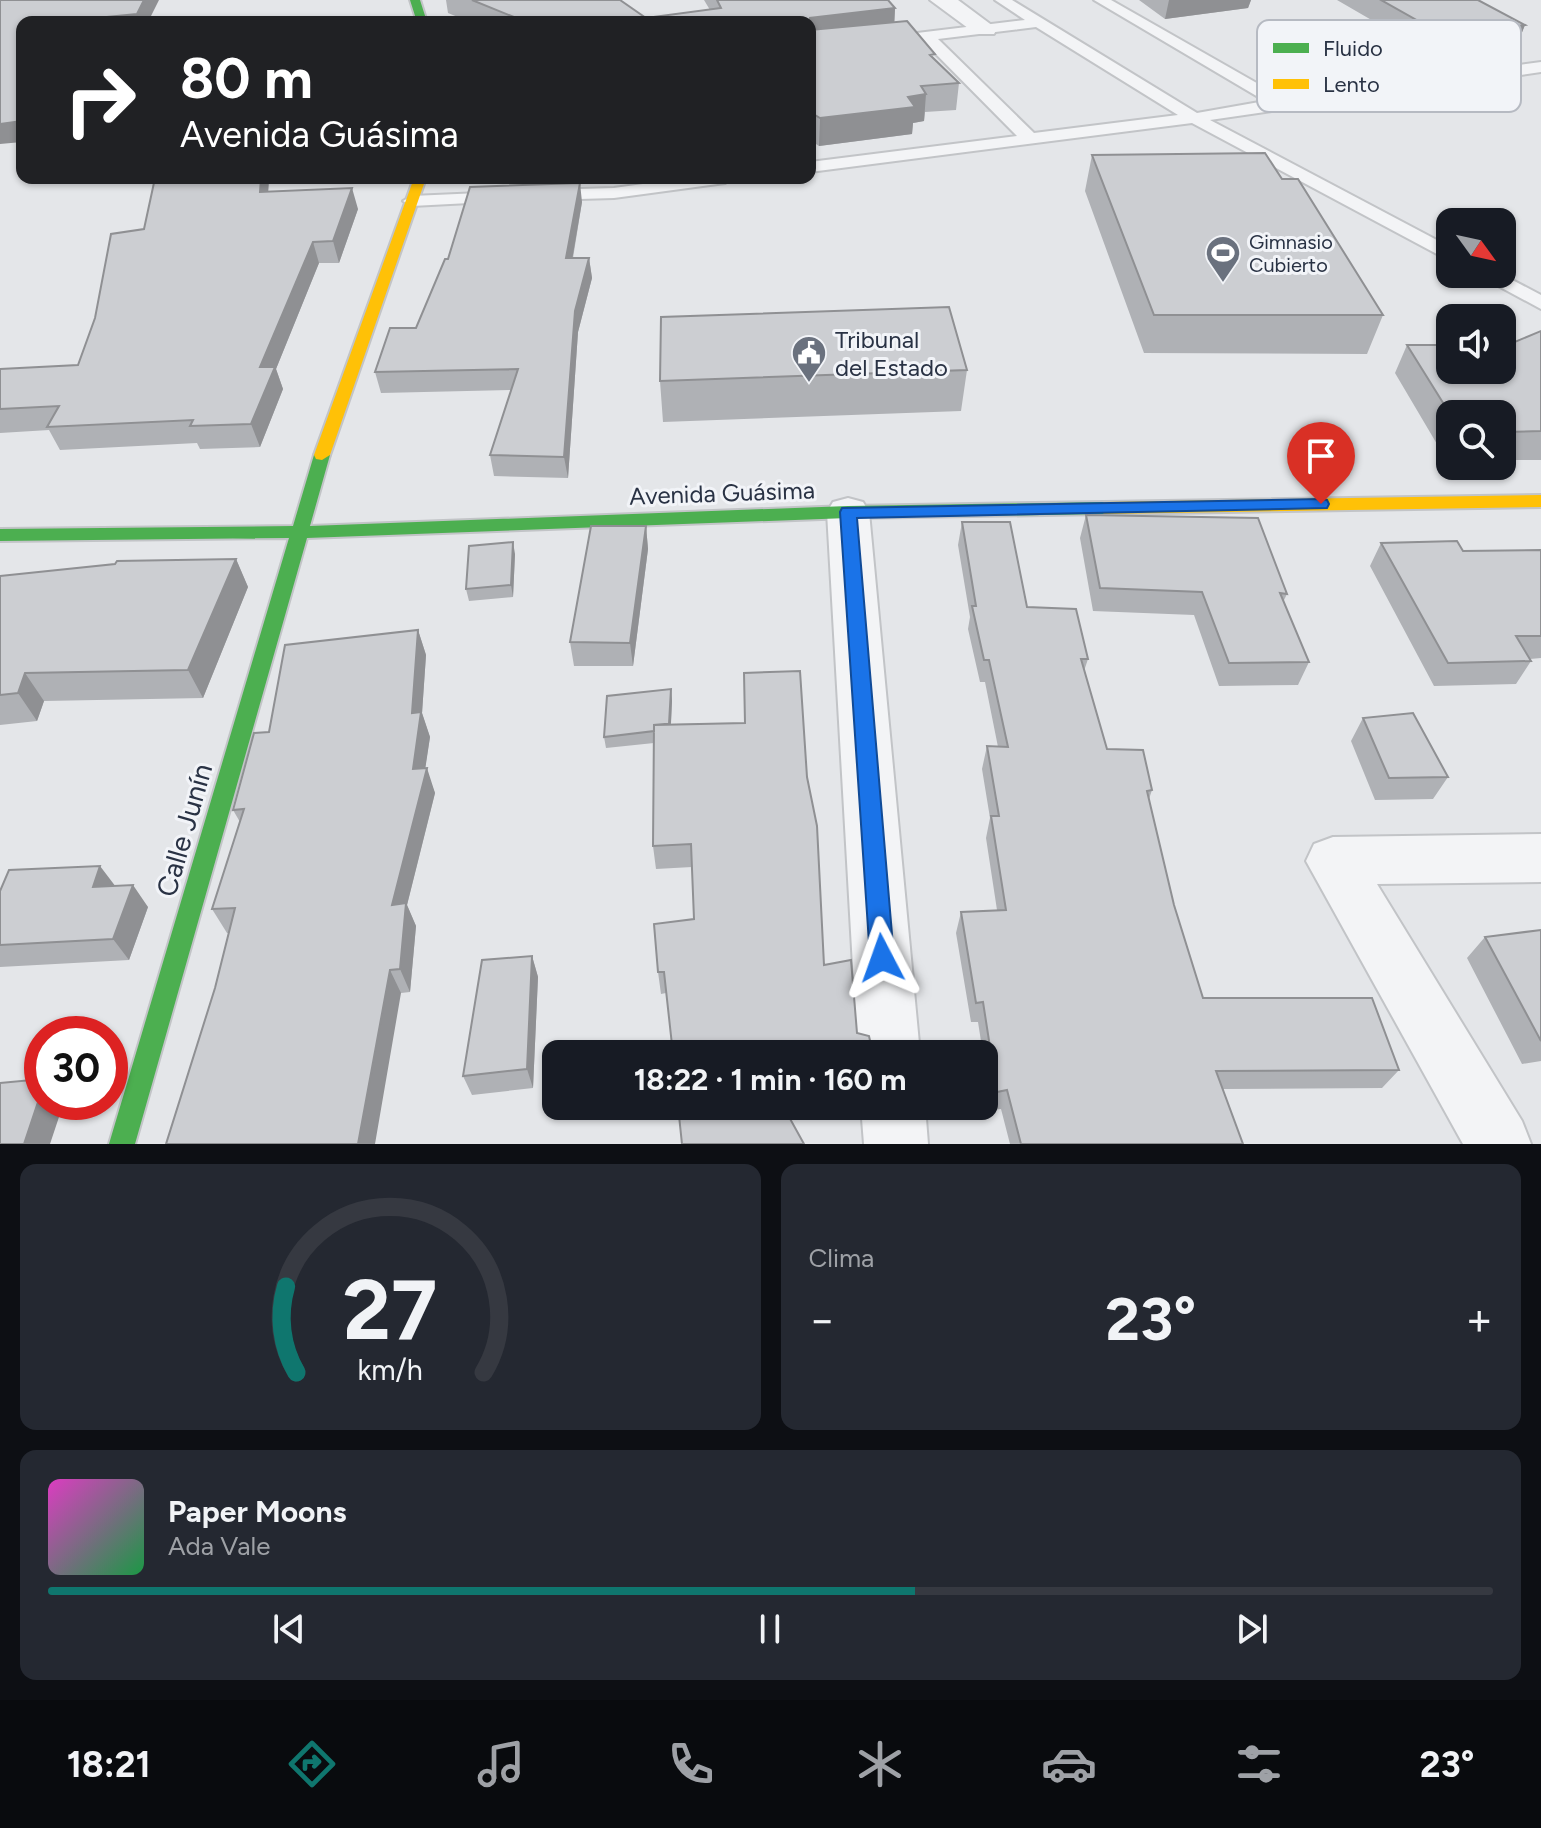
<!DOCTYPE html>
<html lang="es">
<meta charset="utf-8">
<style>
body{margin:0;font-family:Figtree,sans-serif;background:#242831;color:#f1f3f6;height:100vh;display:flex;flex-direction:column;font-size:30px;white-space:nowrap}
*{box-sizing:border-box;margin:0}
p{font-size:26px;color:#9ea1a6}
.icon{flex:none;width:44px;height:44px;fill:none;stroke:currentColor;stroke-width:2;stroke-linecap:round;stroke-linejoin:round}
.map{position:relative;height:1144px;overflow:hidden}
.drawer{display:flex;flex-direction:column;gap:20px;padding:20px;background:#0d0f14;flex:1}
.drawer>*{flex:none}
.top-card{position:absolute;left:16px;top:16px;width:800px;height:168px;border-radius:16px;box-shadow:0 2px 6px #0004;background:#202124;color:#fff;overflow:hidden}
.needle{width:52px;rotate:123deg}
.tools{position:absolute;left:1436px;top:208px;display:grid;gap:16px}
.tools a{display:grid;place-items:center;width:80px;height:80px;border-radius:16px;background:#171b24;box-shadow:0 2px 6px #0004;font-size:40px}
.speed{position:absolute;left:24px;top:1016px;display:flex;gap:16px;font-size:40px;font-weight:700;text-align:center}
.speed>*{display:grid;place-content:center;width:104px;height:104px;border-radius:50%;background:#171b24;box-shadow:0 2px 6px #0004;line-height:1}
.speed .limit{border:12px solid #d22;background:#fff;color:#111}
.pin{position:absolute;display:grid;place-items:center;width:68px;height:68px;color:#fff;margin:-82px -34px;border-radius:50% 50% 50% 0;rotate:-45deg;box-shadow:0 0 8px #0007}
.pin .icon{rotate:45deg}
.me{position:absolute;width:88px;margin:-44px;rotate:356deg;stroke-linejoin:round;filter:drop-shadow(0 0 6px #0008)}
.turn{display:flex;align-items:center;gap:28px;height:168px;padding:0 32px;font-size:36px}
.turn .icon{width:104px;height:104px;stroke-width:2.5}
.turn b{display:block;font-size:56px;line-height:68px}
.big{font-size:60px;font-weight:700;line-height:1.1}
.drawer .widget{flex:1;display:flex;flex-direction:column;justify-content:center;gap:12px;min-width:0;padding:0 28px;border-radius:16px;background:#242831}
.drawer .dial{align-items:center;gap:0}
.dial svg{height:208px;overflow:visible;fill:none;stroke:#363941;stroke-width:7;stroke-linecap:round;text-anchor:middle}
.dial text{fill:#f1f3f6;stroke:none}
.song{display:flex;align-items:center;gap:24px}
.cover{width:96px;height:96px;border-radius:12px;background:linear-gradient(135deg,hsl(310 70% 55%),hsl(140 70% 35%))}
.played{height:8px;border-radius:4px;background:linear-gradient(90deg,#0f766e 60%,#363941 60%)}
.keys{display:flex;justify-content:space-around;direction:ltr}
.heat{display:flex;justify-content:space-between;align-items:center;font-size:44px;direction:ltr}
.drawer .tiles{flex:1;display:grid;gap:20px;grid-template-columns:1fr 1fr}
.widget:last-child{grid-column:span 2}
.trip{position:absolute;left:542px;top:1040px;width:456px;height:80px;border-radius:16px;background:#171b24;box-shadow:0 2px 6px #0004;font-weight:700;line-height:80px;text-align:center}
.tabs{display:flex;height:128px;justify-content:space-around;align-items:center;background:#090b0e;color:#9ea1a6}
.tabs .icon{width:56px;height:56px}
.tabs .on{color:#0f766e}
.tabs b{font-size:36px;color:#f1f3f6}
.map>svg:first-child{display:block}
</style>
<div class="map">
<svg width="1541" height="1144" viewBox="0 0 1541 1144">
<rect width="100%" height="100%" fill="#e4e6e9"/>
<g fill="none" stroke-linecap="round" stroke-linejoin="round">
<defs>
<path id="lane" d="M995,0H1012L1197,113L1265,101L1094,0H1111L1283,98L1541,62V72L1210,120L1450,247V261L1192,123L810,172V162L1017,136L923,41L884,45L877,41L884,37L1025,20ZM1036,27L1178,115L1034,133L938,39Z
M686,178H734L725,183L614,198L545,200L536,195L545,190L614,188Z
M502,192L508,193L511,197L508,201L412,206L403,201L412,196Z
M1476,274H1501L1541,295V309Z"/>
<path id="street" d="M930,0H958L997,29L994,34H976Z
M848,498L863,502L869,512L920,1054H858L827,512L833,502Z
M1541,834V882L1377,884L1522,1121L1531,1144H1463L1306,861L1314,844L1333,837Z
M861,1106H925L928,1144H864Z"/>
<path id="fast" d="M410,0H420L427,22H417Z
M322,450L330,455L310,526L848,506L1104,502L1113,508L1104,514L848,518L307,538L135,1144H109L289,538L0,541V529L293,526L314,455Z"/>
<path id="slow" d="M414,178H426L330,455L322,460L316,459L314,455Z
M1541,495V507L1104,514L1095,508L1104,502Z"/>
</defs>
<use href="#lane" stroke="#c2c4c7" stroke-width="4"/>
<use href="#street" stroke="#c2c4c7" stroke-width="4"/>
<use href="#fast" stroke="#c2c4c7" stroke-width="4"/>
<use href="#slow" stroke="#c2c4c7" stroke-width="4"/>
<use href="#lane" fill="#f3f4f6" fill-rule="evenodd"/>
<use href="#street" fill="#f3f4f6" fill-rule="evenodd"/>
<use href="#fast" fill="#4caf50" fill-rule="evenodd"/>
<use href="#slow" fill="#ffc107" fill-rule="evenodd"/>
</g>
<path fill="#afb1b5" d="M446,0H620L646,18L710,10L704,0H888L895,8L894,22L959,83L956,110L925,112L924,121L913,123L912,134L819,146L810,140V22H470L448,13Z
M1139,0H1251L1248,8L1165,19Z
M1337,0H1478L1525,25L1516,47L1437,58Z
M1092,155L1282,179L1383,315L1367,354L1144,353L1085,191Z
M269,178L268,191L358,209L339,263H319L276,369L283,389L260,447L200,449L197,443L60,450L49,430L0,433V369L78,365L144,229Z
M582,202L573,258H589L592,278L578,332L568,478L494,476L490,455L511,390L381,393L375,372L416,328L448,259Z
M1541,331V460H1502V414H1450V461H1447L1395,373L1407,345L1510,344Z
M967,370L961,411L663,422L660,381Z
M1086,515L1287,594L1283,602L1309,662L1298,685L1219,686L1194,615L1093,611L1080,538Z
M962,522L1027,607L1088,659L1084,671L1107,749L1152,790L1149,799L1174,905L1203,998L1399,1070L1382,1088L1223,1089L1243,1144H1010L1001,1109L991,1110L984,1063V1054H983L978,1022H971L956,933L961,912L997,910L986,838L990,818L982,769L987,746L998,747L985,682H980L968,629L970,617L958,545Z
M646,526L648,549L633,666H574L570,642Z
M1381,543L1463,551L1541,550V658L1530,659L1531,661L1516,684L1434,686L1370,566Z
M515,554L513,597L469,601L466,589Z
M236,559L248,587L203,698L44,701L37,721L0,725V576Z
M418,630L426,655L422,713L430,737L425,768L435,793L407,905L416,926L410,992L401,993L215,988L229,933H227L212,909L240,822L233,810L269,732Z
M800,671L666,993L661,994L658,972L694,919L692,867L656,869L653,846L654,743L606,748L604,737L671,689L672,701L671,724L745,723Z
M1363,718L1448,777L1433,799L1375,800L1351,741Z
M115,886L148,907L129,960L0,967V891Z
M1541,930V1061L1522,1064L1467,958L1485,937Z
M532,956L538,977L533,1088L472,1095L463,1076Z"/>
<path fill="#8f9093" d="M144,0H159L148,22H56Z
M1169,0H1251L1248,8L1165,19Z
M895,8L894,33L810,43V18Z
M1525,25L1516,47L1437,58L1445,36Z
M926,94L924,121L913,123L912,134L819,146L820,118L908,97Z
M22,121V142L0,144V124Z
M261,178H269L267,213L260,192Z
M580,183L582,202L569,278L566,258Z
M352,188L358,209L339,263L333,241Z
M313,242L319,263L276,369L283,389L260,447L251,424L260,367Z
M589,258L592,278L578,332L568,478L564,457L575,311Z
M646,526L648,549L633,666L630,643Z
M513,542L515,554L513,597L511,585Z
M236,559L248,587L203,698L188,670Z
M418,630L426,655L422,713L430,737L423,784L427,768L435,793L407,905L416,926L410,992L400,969L392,905L413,769L412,713Z
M25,673L44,701L37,721L18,693Z
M671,689L672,701L670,741L668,729Z
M100,866L116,887H93Z
M133,885L148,907L129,960L113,939Z
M532,956L538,977L533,1088L527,1069Z
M390,970L401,993L375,1144H358Z
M42,1090V1102H64L50,1144H24Z"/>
<path fill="#ccced2" stroke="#8f9093" stroke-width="2" d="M0,0H144L137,14L56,22H22V121L0,124Z
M472,0H620L646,18L721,8L717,0H888L895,8L810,18V22H526Z
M1381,0H1478L1525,25L1445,36Z
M907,21L935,54L930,55L959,83L921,86L926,94L908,97L915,107L820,118L810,112V30Z
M1265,153L1282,179H1298L1383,315H1154L1092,155Z
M155,178H261L260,192L352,188L333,241L313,242L260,367H275L251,424L190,426L193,420L47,427L59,406L0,409V369L78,365L95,318L111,234L144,229Z
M580,183L566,258H589L575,311L564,457L490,455L518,369L375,372L390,328H416L445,259H448L470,187Z
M949,307L967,370L660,381L661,317Z
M1541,331V431L1502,432V414H1450L1407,345H1450V370H1502V344H1510Z
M1086,515L1258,518L1287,594L1280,593L1309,662L1229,663L1202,592L1100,588Z
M962,522H1010L1027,607L1076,609L1088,659H1081L1107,749L1143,750L1152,790L1147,791L1174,905L1203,998H1372L1399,1070L1216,1071L1243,1144H1021L1007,1090L997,1092L983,1002L976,1003L961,912L1006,910L991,816H999L987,746L1008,747L989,660H984L972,606H976Z
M591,526H646L630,643L570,642Z
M1457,541L1463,551L1541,550V636H1516L1531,661L1448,663L1381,543Z
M513,542L511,585L466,589L469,546Z
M236,559L188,670L25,673L18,693L0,695V576L115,564L117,561Z
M418,630L412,713L421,712L413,769L427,768L392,905L406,903L400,969L390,970L358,1144H166L215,988L235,908L212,909L244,809L233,810L254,733L269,732L285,645Z
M800,671L807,777L817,826L824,965L851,960L857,1033L869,1036L873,1054H673L664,972H658L654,924L694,919L691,844L653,846L654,725L745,723L744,673Z
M671,689L669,724L654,725V731L604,737L607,696Z
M1413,713L1448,777L1389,778L1363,718Z
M100,866L93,887L133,885L113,939L0,945V891L9,870Z
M1541,930V1041L1485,937Z
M532,956L527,1069L463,1076L482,960Z
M42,1079V1090L24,1144H0V1083Z
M678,1106H783L804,1144H682Z"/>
<path fill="#1a73e8" stroke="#114b97" stroke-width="2" d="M1321,499L1327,500L1329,504L1327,508L857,518L894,958L890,966L882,970L874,966L870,958L840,512L842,508Z"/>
<defs>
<symbol id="stadium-pin" viewBox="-11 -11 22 30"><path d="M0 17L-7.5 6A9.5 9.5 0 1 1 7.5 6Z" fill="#6a717e" stroke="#f2f4f8"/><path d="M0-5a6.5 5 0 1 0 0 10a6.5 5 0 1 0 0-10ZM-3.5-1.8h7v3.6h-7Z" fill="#fff"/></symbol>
<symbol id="civic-pin" viewBox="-11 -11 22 30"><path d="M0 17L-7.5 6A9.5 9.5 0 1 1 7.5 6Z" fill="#6a717e" stroke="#f2f4f8"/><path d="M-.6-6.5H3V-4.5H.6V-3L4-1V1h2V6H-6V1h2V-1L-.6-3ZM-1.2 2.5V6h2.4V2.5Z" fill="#fff"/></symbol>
</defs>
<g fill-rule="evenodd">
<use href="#stadium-pin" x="1203" y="233" width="40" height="54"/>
<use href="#civic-pin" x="789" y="333" width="40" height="54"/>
</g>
<g text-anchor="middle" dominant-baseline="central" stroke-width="6" stroke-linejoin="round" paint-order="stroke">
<g font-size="20" fill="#293244" stroke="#f2f4f8" text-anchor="start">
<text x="1249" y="242">Gimnasio<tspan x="1249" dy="23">Cubierto</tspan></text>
</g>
<g font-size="24" fill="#293244" stroke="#f2f4f8" text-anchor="start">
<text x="835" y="339">Tribunal<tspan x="835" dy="28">del Estado</tspan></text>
</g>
<g font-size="24" fill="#293244" stroke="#f2f4f8">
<text transform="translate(722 493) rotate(-2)">Avenida Guásima</text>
</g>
<g font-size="28" fill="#293244" stroke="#f2f4f8">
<text transform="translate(184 830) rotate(-74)">Calle Junín</text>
</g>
</g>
<rect x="1257" y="20" width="264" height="92" rx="12" fill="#f2f4f8" stroke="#b6bac2" stroke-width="2"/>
<rect x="1273" y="43" width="36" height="10" fill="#4caf50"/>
<rect x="1273" y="79" width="36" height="10" fill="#ffc107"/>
<g font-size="22" fill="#293244">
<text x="1323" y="56">Fluido</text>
<text x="1323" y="92">Lento</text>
</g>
</svg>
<div class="tools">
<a><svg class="needle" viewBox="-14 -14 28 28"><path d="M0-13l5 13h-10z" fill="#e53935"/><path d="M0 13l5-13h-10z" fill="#9ea1a6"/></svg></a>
<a><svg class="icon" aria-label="sound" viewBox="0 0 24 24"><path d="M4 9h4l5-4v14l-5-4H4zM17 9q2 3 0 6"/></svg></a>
<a><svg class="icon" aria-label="search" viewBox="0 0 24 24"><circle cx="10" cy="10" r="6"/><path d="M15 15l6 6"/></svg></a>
</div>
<div class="speed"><div class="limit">30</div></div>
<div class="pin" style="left:1321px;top:504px;background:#d93025"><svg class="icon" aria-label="arrive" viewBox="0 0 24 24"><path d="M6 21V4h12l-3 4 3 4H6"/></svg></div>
<svg class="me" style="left:882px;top:958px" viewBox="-20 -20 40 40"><path d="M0-17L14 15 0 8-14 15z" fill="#1a73e8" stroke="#fff" stroke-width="4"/></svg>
<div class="trip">18:22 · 1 min · 160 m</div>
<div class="top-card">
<div class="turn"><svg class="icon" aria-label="right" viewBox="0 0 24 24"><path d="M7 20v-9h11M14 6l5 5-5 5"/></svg><div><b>80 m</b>Avenida Guásima</div></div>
</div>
</div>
<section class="drawer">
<div class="tiles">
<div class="widget dial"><svg viewBox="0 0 100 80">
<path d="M14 69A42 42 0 1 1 86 69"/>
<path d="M14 69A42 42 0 0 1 10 36" stroke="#0f766e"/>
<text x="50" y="56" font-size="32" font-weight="700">27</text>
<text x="50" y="72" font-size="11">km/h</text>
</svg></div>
<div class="widget"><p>Clima</p>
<div class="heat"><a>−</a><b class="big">23°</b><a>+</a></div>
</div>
<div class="widget">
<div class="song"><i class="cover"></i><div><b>Paper Moons</b><p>Ada Vale</p></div></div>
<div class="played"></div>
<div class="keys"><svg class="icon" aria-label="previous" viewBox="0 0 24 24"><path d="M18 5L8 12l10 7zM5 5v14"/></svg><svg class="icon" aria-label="pause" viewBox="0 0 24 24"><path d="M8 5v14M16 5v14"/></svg><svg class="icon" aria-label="next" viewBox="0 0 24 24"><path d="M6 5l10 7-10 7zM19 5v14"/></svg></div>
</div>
</div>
</section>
<nav class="tabs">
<b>18:21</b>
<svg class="icon on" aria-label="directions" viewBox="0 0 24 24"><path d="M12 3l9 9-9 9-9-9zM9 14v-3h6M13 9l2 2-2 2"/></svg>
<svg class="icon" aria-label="music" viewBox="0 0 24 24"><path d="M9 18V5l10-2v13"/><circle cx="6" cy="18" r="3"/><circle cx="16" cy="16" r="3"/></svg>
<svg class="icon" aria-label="phone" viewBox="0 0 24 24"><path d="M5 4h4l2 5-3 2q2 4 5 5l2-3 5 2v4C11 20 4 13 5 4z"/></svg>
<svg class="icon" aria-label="climate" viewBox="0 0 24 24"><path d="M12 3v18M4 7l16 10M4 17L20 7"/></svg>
<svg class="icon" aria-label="car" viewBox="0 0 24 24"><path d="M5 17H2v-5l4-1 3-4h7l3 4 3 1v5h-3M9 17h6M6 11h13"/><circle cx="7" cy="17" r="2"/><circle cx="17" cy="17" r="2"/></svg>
<svg class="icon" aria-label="filters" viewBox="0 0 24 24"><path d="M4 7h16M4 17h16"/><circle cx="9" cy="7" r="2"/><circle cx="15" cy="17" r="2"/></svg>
<b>23°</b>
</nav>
